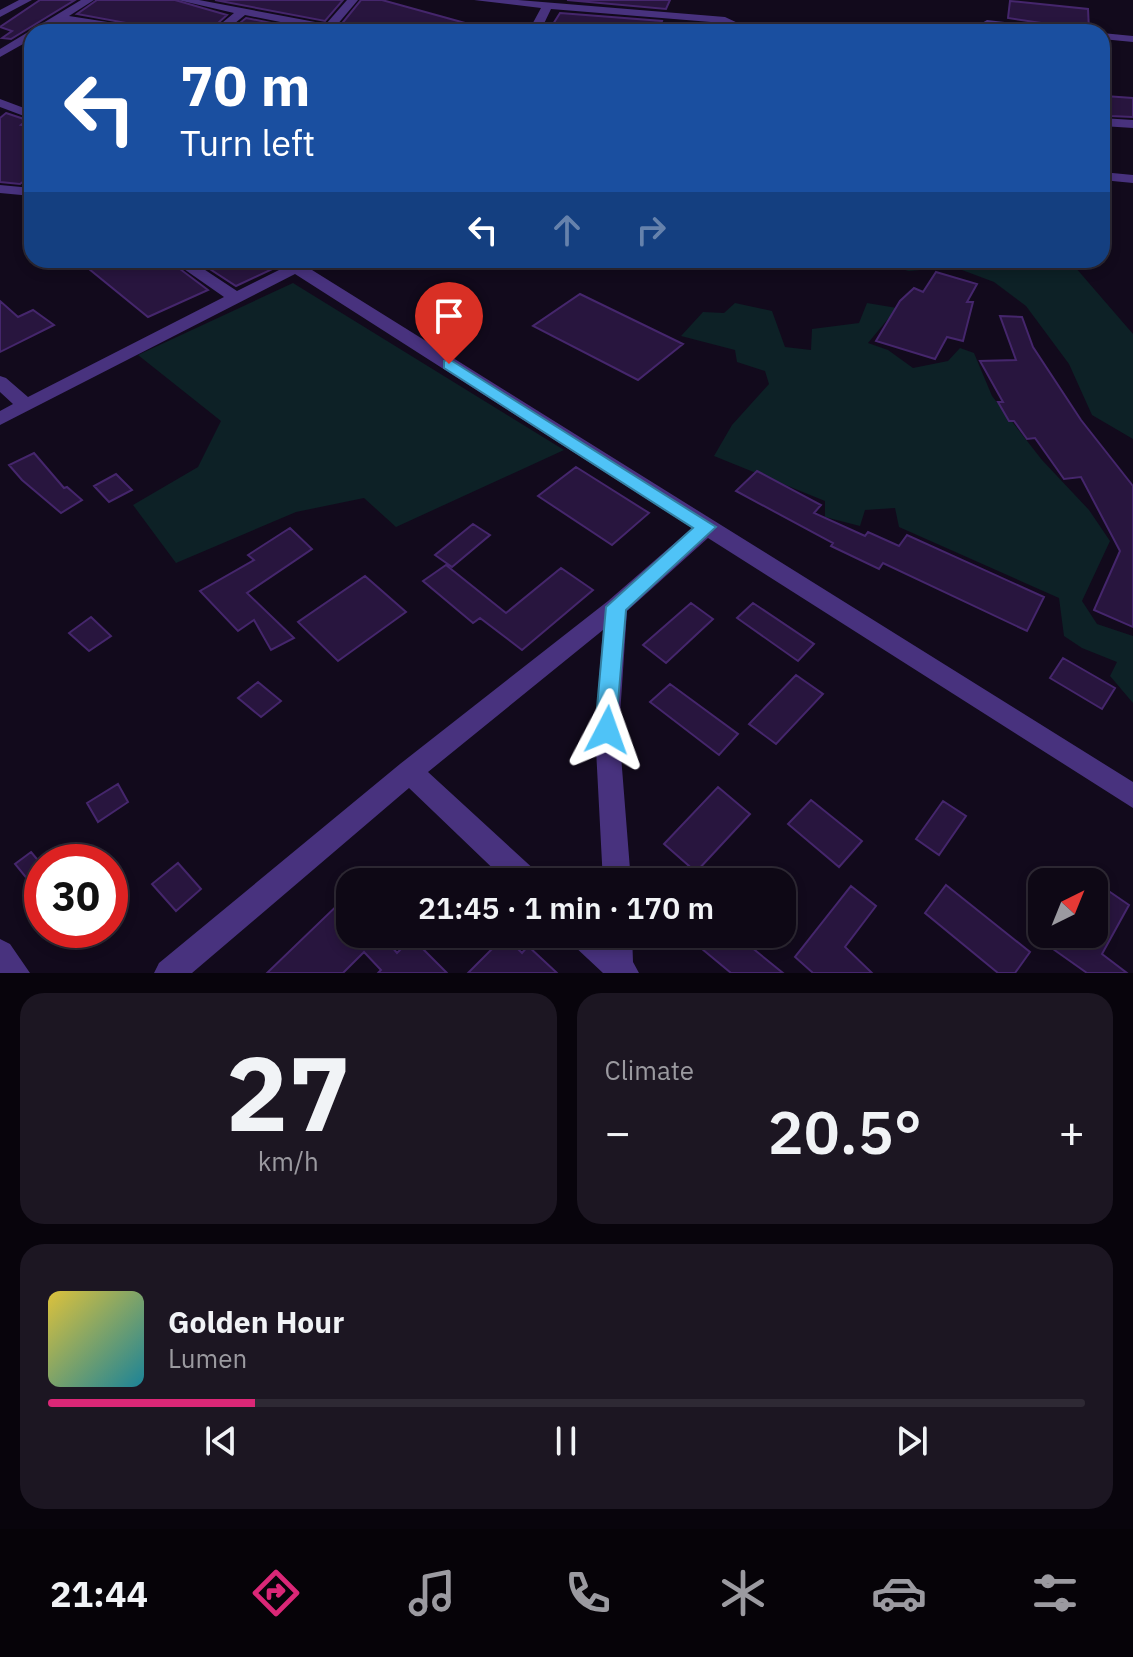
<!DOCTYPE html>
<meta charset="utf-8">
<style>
body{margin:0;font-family:"IBM Plex Sans",sans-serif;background:#1c1622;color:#f1f3f6;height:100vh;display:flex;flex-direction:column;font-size:30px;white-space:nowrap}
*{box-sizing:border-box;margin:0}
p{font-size:26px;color:#9b9aa0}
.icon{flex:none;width:44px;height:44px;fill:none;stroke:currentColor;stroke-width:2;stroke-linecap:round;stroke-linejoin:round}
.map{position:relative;height:973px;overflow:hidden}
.side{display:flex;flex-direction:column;gap:20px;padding:20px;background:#08040c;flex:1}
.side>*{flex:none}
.guide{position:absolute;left:24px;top:24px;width:1086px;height:244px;border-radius:24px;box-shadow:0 4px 12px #0003,0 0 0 2px #2e2934;background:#1a4fa0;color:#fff;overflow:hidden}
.needle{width:52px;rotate:43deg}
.controls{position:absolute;left:1028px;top:868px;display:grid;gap:16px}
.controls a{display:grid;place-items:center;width:80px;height:80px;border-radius:16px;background:#0e0815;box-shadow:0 4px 12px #0003,0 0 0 2px #2e2934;font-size:40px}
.speed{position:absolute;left:24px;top:844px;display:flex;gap:16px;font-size:40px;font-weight:700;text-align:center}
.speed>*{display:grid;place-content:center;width:104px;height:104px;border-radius:50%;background:#0e0815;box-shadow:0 4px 12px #0003,0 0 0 2px #2e2934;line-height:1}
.speed .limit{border:12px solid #d22;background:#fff;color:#111}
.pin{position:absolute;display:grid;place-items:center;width:68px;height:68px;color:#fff;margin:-82px -34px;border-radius:50% 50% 50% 0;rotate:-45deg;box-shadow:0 0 8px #0007}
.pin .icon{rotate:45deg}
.me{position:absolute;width:88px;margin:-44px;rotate:4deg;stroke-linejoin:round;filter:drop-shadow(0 0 6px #0008)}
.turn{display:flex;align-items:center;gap:28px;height:168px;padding:0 24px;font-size:36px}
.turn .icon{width:104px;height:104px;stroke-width:2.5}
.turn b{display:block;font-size:56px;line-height:68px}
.lanes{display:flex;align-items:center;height:76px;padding:0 24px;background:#0003;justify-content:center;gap:40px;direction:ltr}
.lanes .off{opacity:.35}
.big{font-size:60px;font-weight:600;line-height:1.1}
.side .widget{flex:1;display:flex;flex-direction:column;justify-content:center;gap:12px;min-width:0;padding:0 28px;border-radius:24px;background:#1c1622}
.side .dial{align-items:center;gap:0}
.dial b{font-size:104px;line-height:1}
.song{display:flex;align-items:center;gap:24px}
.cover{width:96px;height:96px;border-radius:12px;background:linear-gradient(135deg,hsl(50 70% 55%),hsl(190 70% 35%))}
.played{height:8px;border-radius:4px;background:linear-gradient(90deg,#db2777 20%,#2e2934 20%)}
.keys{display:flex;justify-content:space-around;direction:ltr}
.heat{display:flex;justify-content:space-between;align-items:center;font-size:44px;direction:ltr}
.side .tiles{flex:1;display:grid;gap:20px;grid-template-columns:1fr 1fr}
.widget:last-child{grid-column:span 2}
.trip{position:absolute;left:336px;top:868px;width:460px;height:80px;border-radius:24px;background:#0e0815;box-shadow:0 4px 12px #0003,0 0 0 2px #2e2934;font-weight:600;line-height:80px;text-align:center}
.dock{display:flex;height:128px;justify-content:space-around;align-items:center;background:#060308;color:#9b9aa0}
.dock .icon{width:56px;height:56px}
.dock .current{color:#db2777}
.dock b{font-size:36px;color:#f1f3f6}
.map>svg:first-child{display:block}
</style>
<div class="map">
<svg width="1133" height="973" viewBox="0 0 1133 973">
<rect width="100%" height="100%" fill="#120a1c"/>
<path fill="#0d2126" d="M864,260H1069L1133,334V439L1092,415L1069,364L1026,306L994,282L954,267L909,271Z
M293,283L564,450L396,527L364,498L296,512L176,563L133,505L198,467L221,421L138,355Z
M735,303L772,311L785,347L811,350L812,329L859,323L867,303L897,308L868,343L888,350L913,368L948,361L960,348L974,353L992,396L1042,460L1089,510L1110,541L1082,601L1097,624L1133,636V703L1110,676L1117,662L1082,648L1064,636L1059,598L899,527L895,508L865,510L860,526L825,517V501L714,456L732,425L769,384L765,371L737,362L735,350L681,336L703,312L724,313Z"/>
<path fill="#28153e" stroke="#45266c" stroke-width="2" d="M40,0H75L11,39L2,38L12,31L0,27Z
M97,0H175L227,15L208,32H175L77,14Z
M215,0H343L325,21Z
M361,0H382L476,26L475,32H335Z
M567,0H670L666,9Z
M1010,1L1088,9L1089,30L1008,18Z
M560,13L662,21L658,32L577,28V32H548Z
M246,18L316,32H229Z
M1105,96L1133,98V117L1110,116Z
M6,113L27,120L21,125L32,127V175L20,184L0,182V118Z
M78,260H168L208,290L148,317Z
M196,260H274L279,266L236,286Z
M936,272L977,284L967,302H973L963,341L947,337L935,359L876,341L900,301L914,288L923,292Z
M580,294L683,344L638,380L533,326Z
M0,301L18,317L33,310L54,325L0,352Z
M1000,316L1022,317L1033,347L1081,420L1133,486V627L1094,610L1120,551L1081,477L1064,479L1035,438L1027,439L1014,421H1009L998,402H1003L980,361L1016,360Z
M34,453L64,488L67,487L82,500L61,513L22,480L9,465Z
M576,467L649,513L612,545L538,496Z
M757,471L821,505L814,513L865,536L868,532L899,546L907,535L1044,597L1027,631L883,563L879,569L831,546L833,543L736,491Z
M116,474L132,490L109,502L94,486Z
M473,524L490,535L452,567L435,555Z
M290,528L312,549L247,593L294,638L271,650L254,620L238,631L200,591L254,560L248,555Z
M446,565L506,613L561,568L593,590L522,650L480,618L473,623L423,581Z
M365,576L406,612L338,661L298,622Z
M691,603L713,619L666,663L643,645Z
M753,603L814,644L798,661L737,618Z
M91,617L111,636L89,651L69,633Z
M1063,658L1115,688L1102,709L1050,678Z
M796,675L823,694L776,744L749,724Z
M258,682L281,701L261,717L238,698Z
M670,684L738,734L719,755L650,702Z
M118,784L128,802L98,822L87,803Z
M718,787L750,814L696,872L664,844Z
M811,800L862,841L839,867L788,824Z
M943,801L966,816L939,855L916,839Z
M31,852L42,865V897L15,864Z
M178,863L201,889L176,911L152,884Z
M1094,881L1129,905L1102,954L1127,973H1087L1053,949L1061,934H1094Z
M946,885L1030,952L1015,973H998L925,913Z
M851,886L876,906L845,947L872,973H813L795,957Z
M350,893V934H381L397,953L412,938L447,973H378L381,970L364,952L343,973H267Z
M684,934H735L783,973H731Z
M505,936L522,953L528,946L557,973H468Z"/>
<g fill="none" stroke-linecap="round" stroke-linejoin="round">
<path fill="#48327e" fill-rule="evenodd" d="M19,0H32L0,17V10Z
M81,0H94L69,16L172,32H140L60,22L43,32H32V39L0,57V49Z
M178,0H199L326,24L347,0H358L331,32L245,15L224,32H211L234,13Z
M474,0H518L725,17L740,24V32H728L729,26L723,23L551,9L540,32H528L541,8Z
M987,20L1068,29L1074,32H1038L983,25L982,23Z
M1102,33L1133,36V42L1102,39Z
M0,99L32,111V119L0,107Z
M1102,118L1133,120V128L1102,126Z
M1102,172L1133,175V183L1102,180Z
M0,185L32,188V196L0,193Z
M171,260H190L237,291L285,267L277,260H296L1133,782V808L708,538L627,611L619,730L631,882H603L595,730L603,630L428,772L537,872L541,882H507L409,788L192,973H154L159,963L400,764L608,601L692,528L295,274L0,425V411L13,404L0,392V376L6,378L28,397L224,297Z
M568,934H632L633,962L639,973H603L572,944Z
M0,939L10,944L30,973H0Z"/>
</g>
<path fill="#4fc3f7" stroke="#337fa1" stroke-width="2" d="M449,359L716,527L626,610L615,737L607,740L599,737L595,730L606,607L693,528L444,368V361Z"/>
</svg>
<div class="controls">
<a><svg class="needle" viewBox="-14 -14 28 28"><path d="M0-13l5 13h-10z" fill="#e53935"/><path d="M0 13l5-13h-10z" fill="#9b9aa0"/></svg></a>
</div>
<div class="speed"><div class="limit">30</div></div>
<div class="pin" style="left:449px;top:364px;background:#d93025"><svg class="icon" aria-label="arrive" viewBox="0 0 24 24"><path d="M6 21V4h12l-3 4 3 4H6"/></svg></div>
<svg class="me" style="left:607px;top:730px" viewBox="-20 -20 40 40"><path d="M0-17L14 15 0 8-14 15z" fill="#4fc3f7" stroke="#fff" stroke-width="4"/></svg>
<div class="trip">21:45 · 1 min · 170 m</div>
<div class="guide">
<div class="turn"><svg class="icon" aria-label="left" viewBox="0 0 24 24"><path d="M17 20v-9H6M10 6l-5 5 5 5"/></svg><div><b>70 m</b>Turn left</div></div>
<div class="lanes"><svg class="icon" aria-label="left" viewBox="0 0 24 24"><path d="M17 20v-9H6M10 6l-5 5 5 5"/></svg><svg class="icon off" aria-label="ahead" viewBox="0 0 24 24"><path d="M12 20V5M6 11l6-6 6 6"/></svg><svg class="icon off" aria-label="right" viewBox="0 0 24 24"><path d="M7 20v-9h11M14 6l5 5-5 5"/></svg></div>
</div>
</div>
<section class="side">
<div class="tiles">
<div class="widget dial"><b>27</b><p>km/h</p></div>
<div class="widget"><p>Climate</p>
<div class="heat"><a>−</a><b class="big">20.5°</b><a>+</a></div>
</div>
<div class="widget">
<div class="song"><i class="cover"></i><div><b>Golden Hour</b><p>Lumen</p></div></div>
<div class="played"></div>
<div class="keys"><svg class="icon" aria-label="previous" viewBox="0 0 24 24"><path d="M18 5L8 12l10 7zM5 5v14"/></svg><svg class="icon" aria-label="pause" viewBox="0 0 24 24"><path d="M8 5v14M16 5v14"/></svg><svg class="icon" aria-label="next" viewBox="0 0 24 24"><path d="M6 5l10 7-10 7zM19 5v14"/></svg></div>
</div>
</div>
</section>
<nav class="dock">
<b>21:44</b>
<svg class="icon current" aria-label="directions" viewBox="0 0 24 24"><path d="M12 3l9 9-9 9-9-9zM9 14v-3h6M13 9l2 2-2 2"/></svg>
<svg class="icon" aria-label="music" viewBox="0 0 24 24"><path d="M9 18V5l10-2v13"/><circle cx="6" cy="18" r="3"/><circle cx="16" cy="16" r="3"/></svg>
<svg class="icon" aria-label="phone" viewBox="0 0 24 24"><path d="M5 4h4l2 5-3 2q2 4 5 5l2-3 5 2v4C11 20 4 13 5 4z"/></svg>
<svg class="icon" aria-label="climate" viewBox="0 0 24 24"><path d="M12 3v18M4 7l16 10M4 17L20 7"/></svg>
<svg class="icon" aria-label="car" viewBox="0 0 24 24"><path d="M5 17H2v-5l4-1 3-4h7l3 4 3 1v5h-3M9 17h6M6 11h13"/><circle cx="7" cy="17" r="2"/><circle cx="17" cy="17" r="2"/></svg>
<svg class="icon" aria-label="filters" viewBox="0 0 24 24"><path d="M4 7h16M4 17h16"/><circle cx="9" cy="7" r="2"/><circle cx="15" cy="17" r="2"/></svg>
</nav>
